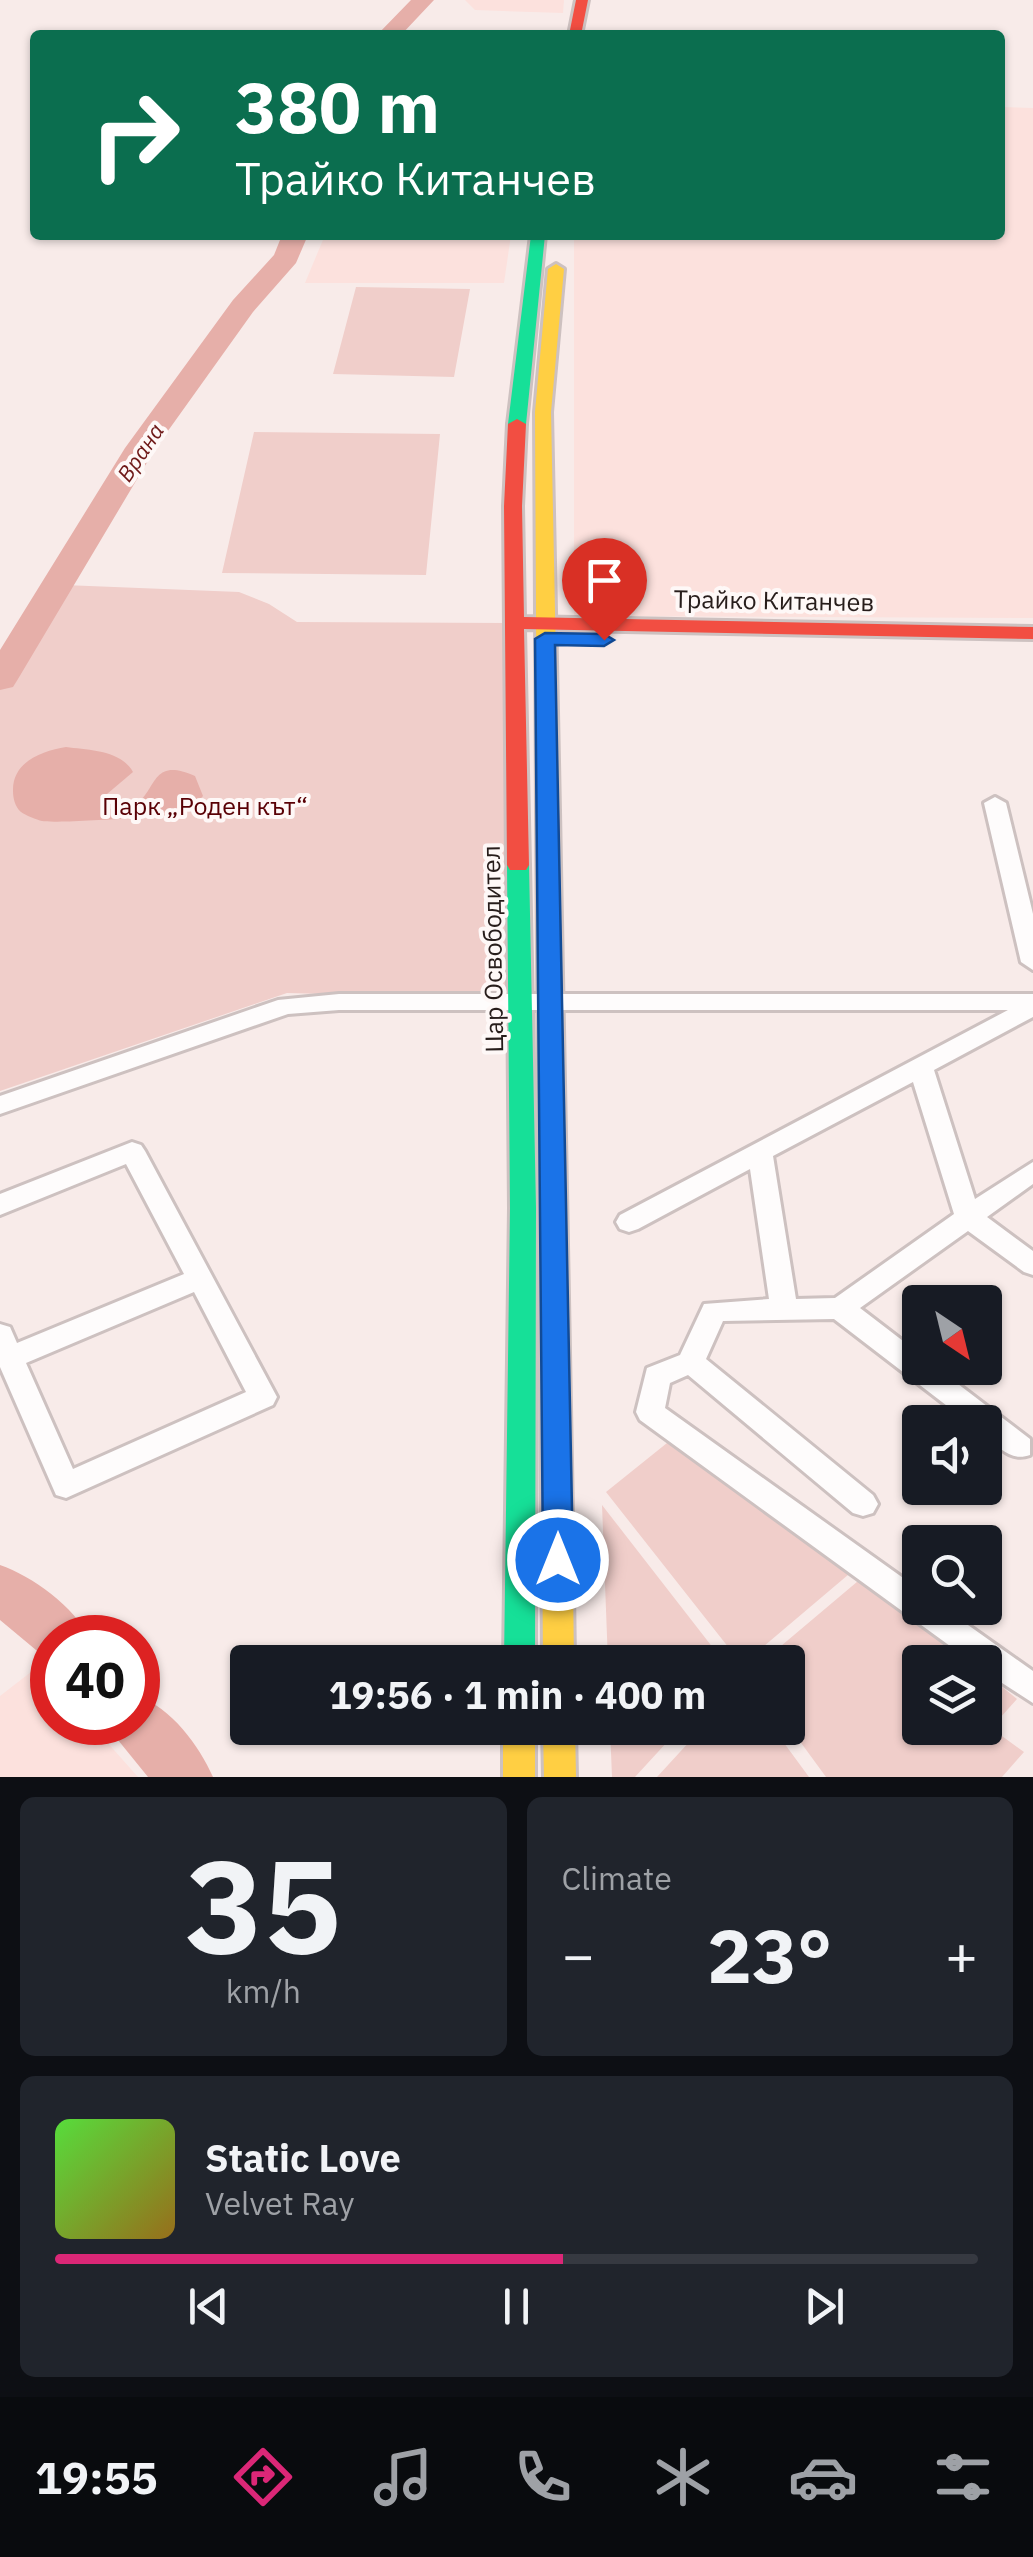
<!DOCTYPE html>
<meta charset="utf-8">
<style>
body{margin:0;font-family:"IBM Plex Sans",sans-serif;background:#20242c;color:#f1f3f6;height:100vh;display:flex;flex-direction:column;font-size:38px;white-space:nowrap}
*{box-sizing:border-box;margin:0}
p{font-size:32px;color:#9ea1a6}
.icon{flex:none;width:55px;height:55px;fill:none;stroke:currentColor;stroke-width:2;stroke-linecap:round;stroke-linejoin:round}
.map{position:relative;height:1777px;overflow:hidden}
.side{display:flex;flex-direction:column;gap:20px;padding:20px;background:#0d0f14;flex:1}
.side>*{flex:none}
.hud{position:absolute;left:30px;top:30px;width:975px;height:210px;border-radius:10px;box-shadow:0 2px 8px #0004;background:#0b6e4f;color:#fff;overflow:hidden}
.needle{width:65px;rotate:145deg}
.tools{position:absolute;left:902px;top:1285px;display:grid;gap:20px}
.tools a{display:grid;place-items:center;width:100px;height:100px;border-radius:10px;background:#171b24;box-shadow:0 2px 8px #0004;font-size:50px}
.speed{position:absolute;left:30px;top:1615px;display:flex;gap:20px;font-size:50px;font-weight:700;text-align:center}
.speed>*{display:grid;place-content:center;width:130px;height:130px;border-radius:50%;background:#171b24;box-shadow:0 2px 8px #0004;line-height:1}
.speed .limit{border:15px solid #d22;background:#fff;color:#111}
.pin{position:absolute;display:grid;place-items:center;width:85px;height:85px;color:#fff;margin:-102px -42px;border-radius:50% 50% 50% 0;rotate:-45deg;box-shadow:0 0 10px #0007}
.pin .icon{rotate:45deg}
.me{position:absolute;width:110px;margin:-55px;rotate:0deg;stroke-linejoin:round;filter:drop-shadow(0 0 8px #0008)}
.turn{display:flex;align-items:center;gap:35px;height:210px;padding:0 40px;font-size:45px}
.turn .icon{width:130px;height:130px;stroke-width:2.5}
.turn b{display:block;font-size:70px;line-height:85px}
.big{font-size:75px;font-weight:700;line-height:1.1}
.side .tile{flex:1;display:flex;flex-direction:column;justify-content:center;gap:15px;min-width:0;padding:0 35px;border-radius:15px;background:#20242c}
.side .dial{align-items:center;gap:0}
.dial b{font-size:130px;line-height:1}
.song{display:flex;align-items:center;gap:30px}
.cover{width:120px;height:120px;border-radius:15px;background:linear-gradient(135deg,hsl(110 70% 55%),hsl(40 70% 35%))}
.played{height:10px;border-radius:5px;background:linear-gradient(90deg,#db2777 55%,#363941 55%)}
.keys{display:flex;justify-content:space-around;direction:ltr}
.heat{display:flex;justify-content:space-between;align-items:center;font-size:55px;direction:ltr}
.side .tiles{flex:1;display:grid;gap:20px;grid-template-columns:1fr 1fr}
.tile:last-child{grid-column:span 2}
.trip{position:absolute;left:230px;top:1645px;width:575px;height:100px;border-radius:10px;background:#171b24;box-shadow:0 2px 8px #0004;font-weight:700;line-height:100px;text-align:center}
.menu{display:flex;height:160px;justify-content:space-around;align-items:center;background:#090b0e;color:#9ea1a6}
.menu .icon{width:70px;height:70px}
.menu .on{color:#db2777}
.menu b{font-size:45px;color:#f1f3f6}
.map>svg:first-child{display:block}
</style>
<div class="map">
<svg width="1033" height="1777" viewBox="0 0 1033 1777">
<rect width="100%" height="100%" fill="#f8ebe9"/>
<path fill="#fce1dd" d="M465,0H564L563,13L475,10Z
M1000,107L1033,108V618L574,616V235H1000Z
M325,235H511L504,283H305Z
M40,1665L52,1680V1722L90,1723L138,1777H0V1696Z"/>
<path fill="#f0ceca" d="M356,287L470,289L454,377L333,374Z
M254,432L440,434L426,575L222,573Z
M64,585L239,592L269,604L297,622L506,623L512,999L287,993L0,1091V671Z
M672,1439L855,1569L745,1662H740L606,1492Z
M602,1505L724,1662H608Z
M864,1576L971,1662H920V1728H985V1673L1017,1699L991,1728L1024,1752L1002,1777H826L788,1725V1662H762Z
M610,1728H680L635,1777H612Z
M702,1728H773L809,1777H657Z"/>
<path fill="#e6afa9" d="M66,747C88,750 121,750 133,772L107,794L104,803L113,811C164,809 140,752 195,776L203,796C198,801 194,808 187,812C177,816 54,824 42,821C37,820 25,815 21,812C15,807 13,798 13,791C12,762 42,751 66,747Z"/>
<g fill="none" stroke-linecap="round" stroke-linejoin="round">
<path fill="#e6afa9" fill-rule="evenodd" d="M411,0H434L401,35H377Z
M282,235H308L296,263L253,312L155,449L18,679L13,687L0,690V650L125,448L233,300L274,255Z
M0,1565C32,1576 75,1607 89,1638H52V1659L42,1655L0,1620Z
M138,1696C171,1708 199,1745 213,1777H148L118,1740L110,1722H138Z"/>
<defs>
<path id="street" d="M995,797L1006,803L1033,914V970L1021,962L984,803Z
M339,994H1033V1017L934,1070L975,1199L1033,1162V1184L987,1217L1033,1251V1275L1024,1272L968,1231L860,1308L920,1354V1368H937L1030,1439V1455C1011,1462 999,1447 985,1436V1422H968L834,1319L723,1321L706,1359L873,1495L878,1504L873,1513L863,1516L853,1513L688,1375L670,1383L665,1408L920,1590V1608H944L1033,1671V1703L985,1672V1662H972L640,1420L636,1412L647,1368L680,1355L704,1304L769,1299L750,1169L638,1229L629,1232L620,1229L616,1222L620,1215L1008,1010H339L288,1014L0,1114V1096L278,1000ZM913,1082L954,1214L835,1298L796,1299L773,1156Z
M132,1142L141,1145L145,1151L277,1397L273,1405L66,1498L56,1495L0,1367V1324L10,1327L17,1343L184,1274L126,1164L0,1215V1194ZM194,1292L246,1392L73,1469L26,1363Z"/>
<path id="fast" d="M531,235H545L526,424L517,429L508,424Z
M518,858L529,865L536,1208L535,1662H504L510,1208L507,865Z"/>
<path id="slow" d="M556,264L564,269L551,412L559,811L548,818L537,811L535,412L548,269Z
M557,1503L568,1506L572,1515L574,1662H543L542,1515L546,1506Z
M503,1728H535V1777H503Z
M543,1728H575L576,1777H544Z"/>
<path id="jam" d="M576,0H588L581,35H569Z
M517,419L526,424L522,506L524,617L1033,627V639L524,629L529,865L526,870H510L507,865L504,506L508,424Z
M548,804L559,811L572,1515L568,1524L557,1527L546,1524L542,1515L537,811Z"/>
</defs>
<use href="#street" stroke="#cdc1c0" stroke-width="6"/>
<use href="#fast" stroke="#cdc1c0" stroke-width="6"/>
<use href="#slow" stroke="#cdc1c0" stroke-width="6"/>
<use href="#jam" stroke="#cdc1c0" stroke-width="6"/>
<use href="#street" fill="#fefcfc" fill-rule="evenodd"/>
<use href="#fast" fill="#16e098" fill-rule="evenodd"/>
<use href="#slow" fill="#ffcf43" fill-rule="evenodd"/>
<use href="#jam" fill="#f24e42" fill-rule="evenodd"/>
</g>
<path fill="#1a73e8" stroke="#114b97" stroke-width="2.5" d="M545,633L604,634L614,640L604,646L555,645L573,1560L569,1569L558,1573L547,1569L543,1560L535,639Z"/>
<g text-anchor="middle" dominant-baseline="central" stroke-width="8" stroke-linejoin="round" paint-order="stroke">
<g font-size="22" font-style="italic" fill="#6e1817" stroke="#fef8f7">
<text transform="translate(140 452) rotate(-56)">Врана</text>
</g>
<g font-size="25" fill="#271d1b" stroke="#fef8f7">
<text transform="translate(774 600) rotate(1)">Трайко Китанчев</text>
<text transform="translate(492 949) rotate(-91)">Цар Освободител</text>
</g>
<g font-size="25" fill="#590005" stroke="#fef8f7">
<text x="205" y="805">Парк „Роден кът“</text>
</g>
</g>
</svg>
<div class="tools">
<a><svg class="needle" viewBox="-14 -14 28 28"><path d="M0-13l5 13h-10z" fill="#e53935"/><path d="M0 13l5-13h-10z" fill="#9ea1a6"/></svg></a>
<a><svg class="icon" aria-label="sound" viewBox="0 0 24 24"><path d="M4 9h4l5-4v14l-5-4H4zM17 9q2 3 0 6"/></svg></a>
<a><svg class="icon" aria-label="search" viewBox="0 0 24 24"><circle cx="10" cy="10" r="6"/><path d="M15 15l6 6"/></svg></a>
<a><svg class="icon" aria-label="layers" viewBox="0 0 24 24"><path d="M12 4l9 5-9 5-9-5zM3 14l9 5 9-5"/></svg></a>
</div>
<div class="speed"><div class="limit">40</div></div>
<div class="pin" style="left:604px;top:640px;background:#d93025"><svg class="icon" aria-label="arrive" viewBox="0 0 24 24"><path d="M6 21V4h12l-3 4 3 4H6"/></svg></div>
<svg class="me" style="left:558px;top:1560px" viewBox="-20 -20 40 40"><circle r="17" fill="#1a73e8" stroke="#fff" stroke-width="3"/><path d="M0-11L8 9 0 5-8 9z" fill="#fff"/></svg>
<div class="trip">19:56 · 1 min · 400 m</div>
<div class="hud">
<div class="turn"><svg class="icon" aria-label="right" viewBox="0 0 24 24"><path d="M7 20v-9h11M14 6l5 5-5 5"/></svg><div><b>380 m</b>Трайко Китанчев</div></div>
</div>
</div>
<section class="side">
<div class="tiles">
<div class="tile dial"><b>35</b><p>km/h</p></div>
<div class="tile"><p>Climate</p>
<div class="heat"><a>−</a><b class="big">23°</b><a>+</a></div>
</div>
<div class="tile">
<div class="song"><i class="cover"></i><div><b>Static Love</b><p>Velvet Ray</p></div></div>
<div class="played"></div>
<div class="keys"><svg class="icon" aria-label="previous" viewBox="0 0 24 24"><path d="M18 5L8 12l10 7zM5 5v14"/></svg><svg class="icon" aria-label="pause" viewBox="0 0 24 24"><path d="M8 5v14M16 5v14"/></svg><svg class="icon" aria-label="next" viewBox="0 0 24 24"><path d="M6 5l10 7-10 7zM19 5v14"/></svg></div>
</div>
</div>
</section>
<nav class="menu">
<b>19:55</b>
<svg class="icon on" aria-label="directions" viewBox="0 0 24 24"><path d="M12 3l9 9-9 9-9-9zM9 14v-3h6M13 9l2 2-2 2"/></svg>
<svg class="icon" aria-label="music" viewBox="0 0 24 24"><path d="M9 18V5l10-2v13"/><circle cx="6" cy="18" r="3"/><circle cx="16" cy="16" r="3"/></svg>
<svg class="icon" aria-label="phone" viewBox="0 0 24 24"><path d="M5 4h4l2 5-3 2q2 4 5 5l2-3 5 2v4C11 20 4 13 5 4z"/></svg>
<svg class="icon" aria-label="climate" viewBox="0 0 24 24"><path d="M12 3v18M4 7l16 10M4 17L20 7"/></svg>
<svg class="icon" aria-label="car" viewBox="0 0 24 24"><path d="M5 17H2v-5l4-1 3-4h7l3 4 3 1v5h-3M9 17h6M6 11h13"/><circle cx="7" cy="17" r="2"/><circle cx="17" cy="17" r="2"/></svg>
<svg class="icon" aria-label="filters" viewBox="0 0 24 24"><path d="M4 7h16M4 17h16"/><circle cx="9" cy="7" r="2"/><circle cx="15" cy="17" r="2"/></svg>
</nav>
